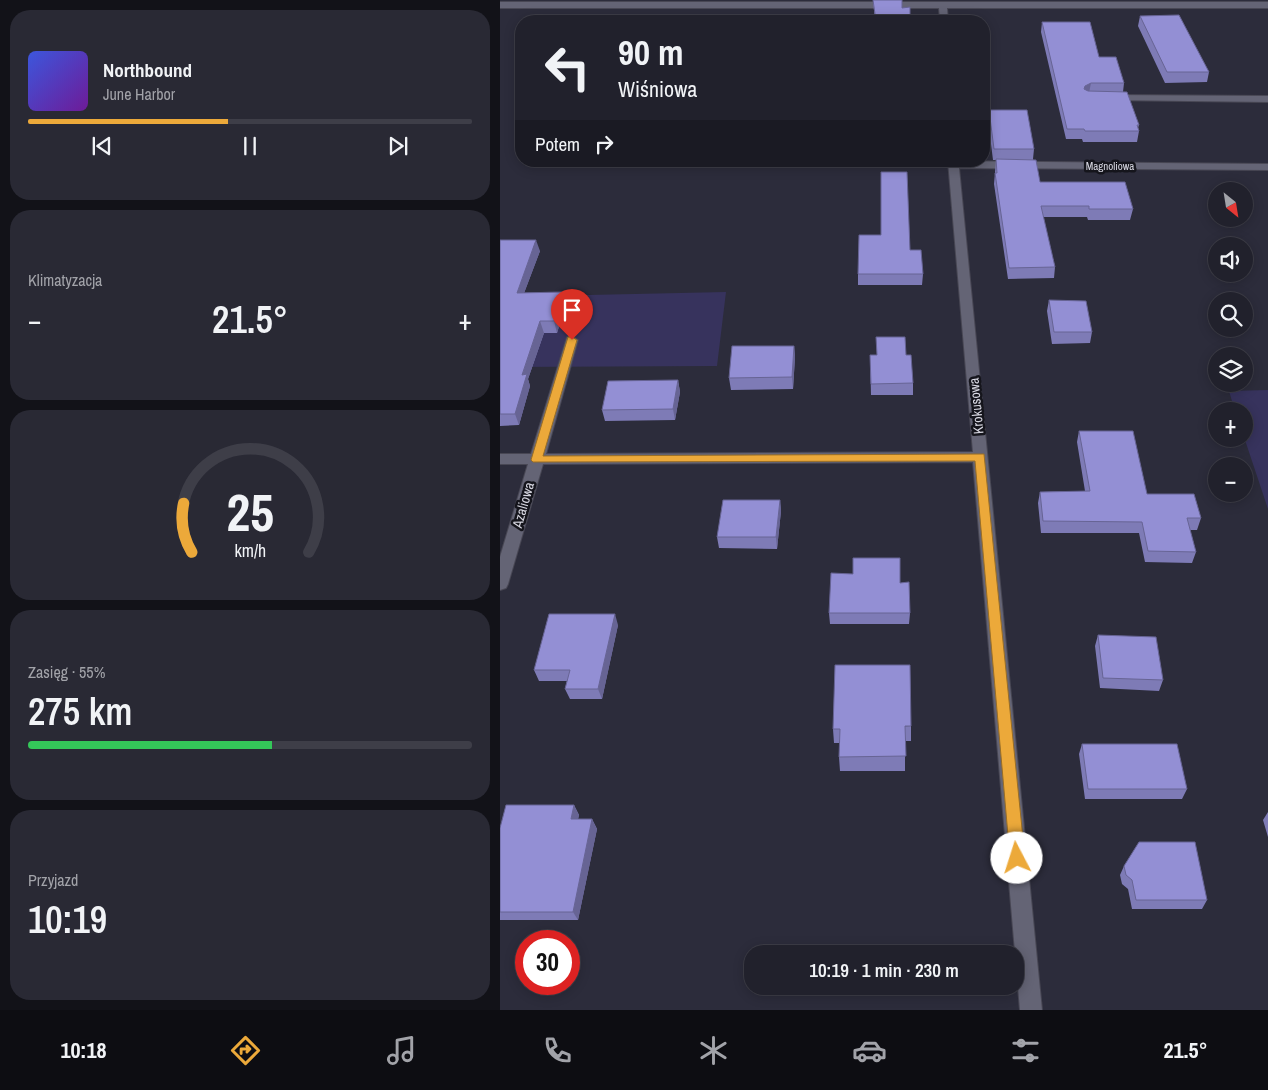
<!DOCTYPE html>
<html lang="pl">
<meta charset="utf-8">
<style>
body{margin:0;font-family:"Archivo Narrow",sans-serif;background:#292934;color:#f1f3f6;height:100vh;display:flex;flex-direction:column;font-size:19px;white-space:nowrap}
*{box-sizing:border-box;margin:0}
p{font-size:16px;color:#a2a3a9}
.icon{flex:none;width:28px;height:28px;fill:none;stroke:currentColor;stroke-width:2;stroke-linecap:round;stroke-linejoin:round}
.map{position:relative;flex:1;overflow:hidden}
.sheet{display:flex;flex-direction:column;gap:10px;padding:10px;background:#121218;width:500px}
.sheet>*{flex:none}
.top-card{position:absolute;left:15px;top:15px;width:475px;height:152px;border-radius:20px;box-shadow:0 2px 12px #0003,0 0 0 1px #3e3e48;background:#21212c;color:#f1f3f6;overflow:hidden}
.needle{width:32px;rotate:150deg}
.buttons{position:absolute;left:708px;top:182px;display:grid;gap:10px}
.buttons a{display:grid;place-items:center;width:45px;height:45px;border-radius:50%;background:#21212c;box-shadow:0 2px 12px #0003,0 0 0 1px #3e3e48;font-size:25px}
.speed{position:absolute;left:15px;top:930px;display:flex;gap:10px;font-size:25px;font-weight:700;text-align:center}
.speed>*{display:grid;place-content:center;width:65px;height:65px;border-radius:50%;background:#21212c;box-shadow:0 2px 12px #0003,0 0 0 1px #3e3e48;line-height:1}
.speed .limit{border:8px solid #d22;background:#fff;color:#111}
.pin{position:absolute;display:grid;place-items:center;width:42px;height:42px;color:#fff;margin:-51px -21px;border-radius:50% 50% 50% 0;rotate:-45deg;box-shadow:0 0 5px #0007}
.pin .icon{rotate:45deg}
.me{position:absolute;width:55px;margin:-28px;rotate:355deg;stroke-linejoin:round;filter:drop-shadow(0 0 4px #0008)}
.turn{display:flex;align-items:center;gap:18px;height:105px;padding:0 20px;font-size:22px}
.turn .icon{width:65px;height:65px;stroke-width:2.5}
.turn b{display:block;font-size:35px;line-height:42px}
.then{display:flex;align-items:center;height:48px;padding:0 20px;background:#0003;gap:10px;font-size:19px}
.big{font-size:38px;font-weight:600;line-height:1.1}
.sheet .widget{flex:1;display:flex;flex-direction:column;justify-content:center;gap:8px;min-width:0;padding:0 18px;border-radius:20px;background:#292934}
.sheet .dial{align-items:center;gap:0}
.dial svg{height:130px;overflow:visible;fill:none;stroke:#3e3e48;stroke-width:7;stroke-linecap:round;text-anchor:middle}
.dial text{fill:#f1f3f6;stroke:none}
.song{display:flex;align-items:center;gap:15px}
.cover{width:60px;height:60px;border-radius:8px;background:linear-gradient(135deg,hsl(230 70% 55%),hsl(280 70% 35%))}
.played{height:5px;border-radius:2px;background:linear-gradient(90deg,#eca93a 45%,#3e3e48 45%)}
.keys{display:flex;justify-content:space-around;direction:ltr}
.heat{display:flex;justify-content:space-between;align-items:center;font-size:28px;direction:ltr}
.charge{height:8px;border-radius:4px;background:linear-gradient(90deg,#34c759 55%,#3e3e48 0)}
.trip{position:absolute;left:244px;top:945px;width:280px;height:50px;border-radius:20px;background:#21212c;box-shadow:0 2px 12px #0003,0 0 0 1px #3e3e48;font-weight:600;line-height:50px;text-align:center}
.tabs{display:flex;height:80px;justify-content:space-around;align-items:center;background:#0d0d12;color:#a2a3a9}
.tabs .icon{width:35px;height:35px}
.tabs .active{color:#eca93a}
.tabs b{font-size:22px;color:#f1f3f6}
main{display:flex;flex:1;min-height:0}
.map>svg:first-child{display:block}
</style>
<main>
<section class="sheet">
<div class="widget">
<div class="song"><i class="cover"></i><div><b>Northbound</b><p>June Harbor</p></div></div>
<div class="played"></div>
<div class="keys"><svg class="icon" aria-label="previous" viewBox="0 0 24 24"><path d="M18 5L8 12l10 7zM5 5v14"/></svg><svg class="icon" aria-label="pause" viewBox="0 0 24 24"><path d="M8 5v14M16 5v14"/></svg><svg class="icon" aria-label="next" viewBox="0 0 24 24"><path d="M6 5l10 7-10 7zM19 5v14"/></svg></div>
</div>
<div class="widget"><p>Klimatyzacja</p>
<div class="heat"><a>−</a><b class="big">21.5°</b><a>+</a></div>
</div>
<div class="widget dial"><svg viewBox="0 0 100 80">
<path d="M14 69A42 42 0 1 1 86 69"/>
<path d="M14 69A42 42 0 0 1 9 39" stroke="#eca93a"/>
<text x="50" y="56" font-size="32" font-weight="700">25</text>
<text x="50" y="72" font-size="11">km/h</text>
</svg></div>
<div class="widget"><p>Zasięg · 55%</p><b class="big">275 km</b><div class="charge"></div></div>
<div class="widget"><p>Przyjazd</p><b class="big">10:19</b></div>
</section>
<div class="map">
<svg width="768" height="1010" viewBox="0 0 768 1010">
<rect width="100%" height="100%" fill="#2c2c3b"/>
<path fill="#37335d" d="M226,292L217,366L0,367V297Z
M768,390V509L744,437V411H735L729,391Z"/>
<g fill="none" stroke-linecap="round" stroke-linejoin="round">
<defs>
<path id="lane" d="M610,95L768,96V102L607,100L605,98Z"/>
<path id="street" d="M0,2H768V8H447L448,21H440L439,8H0Z
M448,161L768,164V170L459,168L542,1010H520L473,462L43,464L8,584L6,588L0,590V557L28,464H0V454H31L67,337L72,336L78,340L46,454L473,452Z"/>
</defs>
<use href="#lane" stroke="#484754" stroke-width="2"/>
<use href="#street" stroke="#484754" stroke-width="2"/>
<use href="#lane" fill="#646475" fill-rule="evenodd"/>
<use href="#street" fill="#646475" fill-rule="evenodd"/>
</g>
<path fill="#7e7bb6" d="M372,0H402V8L410,21H375L373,0Z
M640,16L709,72L707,82L665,83L638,26Z
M542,22L599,57L624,83L623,92L639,125L638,128L639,131L637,142H583L582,139H566L541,32Z
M489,110L534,149L533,159L540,182L633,209L630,220H588L587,217H543L555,267L554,278L508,279L494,184L496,160H493L488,120Z
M0,241L40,251L24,293L66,304L57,333H44L28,379L30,386L19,425L0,426Z
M410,250L423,274L422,285H358V274Z
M549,300L592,332L590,343L552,344L547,311Z
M294,346L295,357L293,389L231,390L229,378Z
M370,355H406L413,383V395H371Z
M178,380L180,392L175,420L105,421L102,410Z
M579,431L647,494L701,518L697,530H690L696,552L692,563L645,562L639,533H541L538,503L540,492L585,491L577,442Z
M280,500L281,511L277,549L219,548L217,537Z
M400,583L410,613L409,624H330L329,613Z
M118,625L102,699H70L65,689L67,681H39L34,670Z
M598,635L663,680L659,691L600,688L595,646Z
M411,726V741H405V771H340L339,757L340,743H334L333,729Z
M582,744L687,789L682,799H585L579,754Z
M74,805L79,815L78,819H92L97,829L78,920H0V828Z
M768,812V837L763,820Z
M624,866L707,900L702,909H632L628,889L622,884L620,875Z"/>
<path fill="#676494" d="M591,83L589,93L583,96L585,86Z
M36,240L40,251L20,304L17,293Z
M63,292L66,304L57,333L54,321Z
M40,321L44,333L28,379L30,386L19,425L15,414L22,375Z
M294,346L295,357L293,389L292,377Z
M178,380L180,392L175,420L173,409Z
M280,500L281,511L277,549L276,537Z
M115,614L118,625L102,699L98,689Z
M74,805L79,815L76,829L71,819Z
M92,819L97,829L78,920L73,912Z"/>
<path fill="#938fd4" stroke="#676494" d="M373,0H402V8L410,7V21H376Z
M679,15L709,72H667L640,16Z
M542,22H590L599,57H616L624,83H591L585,86L584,89L588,91L627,92L639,125H637L639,131H585L584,129H567Z
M489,110H527L534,149H494Z
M496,159L536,160L540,182H625L633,209H589V206H541L555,267L509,268L495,173H497Z
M381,172H407L410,250H421L423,274H358L359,235H381Z
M0,240H36L17,293L63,292L54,321H40L22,375L27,374L15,414H0Z
M549,300L586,301L592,332H554Z
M376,337H405L406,355H411L413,383L371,384L370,355H377Z
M232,346H294L292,377L229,378Z
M178,380L173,409L102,410L108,381Z
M579,431H633L647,494H694L701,518H687L696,552L648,551L642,522L543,521L540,492L590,491Z
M223,500H280L276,537H217Z
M353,558H400V583L409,582L410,613H329L331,573L353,574Z
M49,614H115L98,689H65L70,670H34Z
M598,635L656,637L663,680L603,678Z
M335,665H410L411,726H405L406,756L339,757L340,729H333Z
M582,744H677L687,789H588Z
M6,805H74L71,819H92L73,912H0V828Z
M639,842H695L707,900H636L632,880L626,875L624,866Z"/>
<path fill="#eca93a" stroke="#996e26" d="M68,337H72L77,340L43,456L484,454L525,858L523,863L517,865L512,863L510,858L475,461L33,462L31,460Z"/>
<g text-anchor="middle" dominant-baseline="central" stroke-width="5" stroke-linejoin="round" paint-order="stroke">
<g font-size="11" fill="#d8d8e2" stroke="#15151c">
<text x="610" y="166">Magnoliowa</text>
</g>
<g font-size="14" fill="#d8d8e2" stroke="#15151c">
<text transform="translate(476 406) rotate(-95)">Krokusowa</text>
<text transform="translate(23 505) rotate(-74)">Azaliowa</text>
</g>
</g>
</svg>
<div class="buttons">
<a><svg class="needle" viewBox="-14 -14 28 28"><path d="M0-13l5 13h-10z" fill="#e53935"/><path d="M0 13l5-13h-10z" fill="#a2a3a9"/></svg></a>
<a><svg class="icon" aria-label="sound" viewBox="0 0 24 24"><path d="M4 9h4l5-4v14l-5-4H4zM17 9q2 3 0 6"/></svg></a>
<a><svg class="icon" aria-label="search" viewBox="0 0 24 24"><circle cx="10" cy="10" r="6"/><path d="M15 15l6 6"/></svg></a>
<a><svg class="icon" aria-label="layers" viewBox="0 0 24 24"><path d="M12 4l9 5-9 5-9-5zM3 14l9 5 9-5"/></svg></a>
<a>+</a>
<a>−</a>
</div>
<div class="speed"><div class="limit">30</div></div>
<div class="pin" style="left:72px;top:340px;background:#d93025"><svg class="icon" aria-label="arrive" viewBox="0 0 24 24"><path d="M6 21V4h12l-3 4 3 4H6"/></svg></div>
<svg class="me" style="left:517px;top:858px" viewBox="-20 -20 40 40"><circle r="19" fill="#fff"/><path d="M0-13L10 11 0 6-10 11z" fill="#eca93a"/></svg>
<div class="trip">10:19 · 1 min · 230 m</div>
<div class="top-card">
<div class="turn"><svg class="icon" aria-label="left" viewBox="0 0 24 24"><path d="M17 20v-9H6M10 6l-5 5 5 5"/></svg><div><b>90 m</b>Wiśniowa</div></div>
<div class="then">Potem<svg class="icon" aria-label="right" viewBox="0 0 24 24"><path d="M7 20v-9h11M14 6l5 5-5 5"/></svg></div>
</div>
</div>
</main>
<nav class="tabs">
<b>10:18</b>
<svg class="icon active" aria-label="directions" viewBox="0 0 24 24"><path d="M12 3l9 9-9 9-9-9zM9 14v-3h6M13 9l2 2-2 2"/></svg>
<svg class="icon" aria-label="music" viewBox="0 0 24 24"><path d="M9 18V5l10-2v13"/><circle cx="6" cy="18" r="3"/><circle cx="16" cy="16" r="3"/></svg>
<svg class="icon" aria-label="phone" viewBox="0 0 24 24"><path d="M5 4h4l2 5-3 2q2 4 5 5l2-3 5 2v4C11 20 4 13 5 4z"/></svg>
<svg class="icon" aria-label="climate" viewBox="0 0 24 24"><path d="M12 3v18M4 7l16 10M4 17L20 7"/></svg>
<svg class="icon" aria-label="car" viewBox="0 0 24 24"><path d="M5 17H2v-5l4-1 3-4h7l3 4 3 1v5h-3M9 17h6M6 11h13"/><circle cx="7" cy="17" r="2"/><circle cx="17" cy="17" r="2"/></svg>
<svg class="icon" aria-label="filters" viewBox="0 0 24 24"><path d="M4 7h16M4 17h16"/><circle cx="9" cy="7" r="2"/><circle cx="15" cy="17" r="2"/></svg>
<b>21.5°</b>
</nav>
